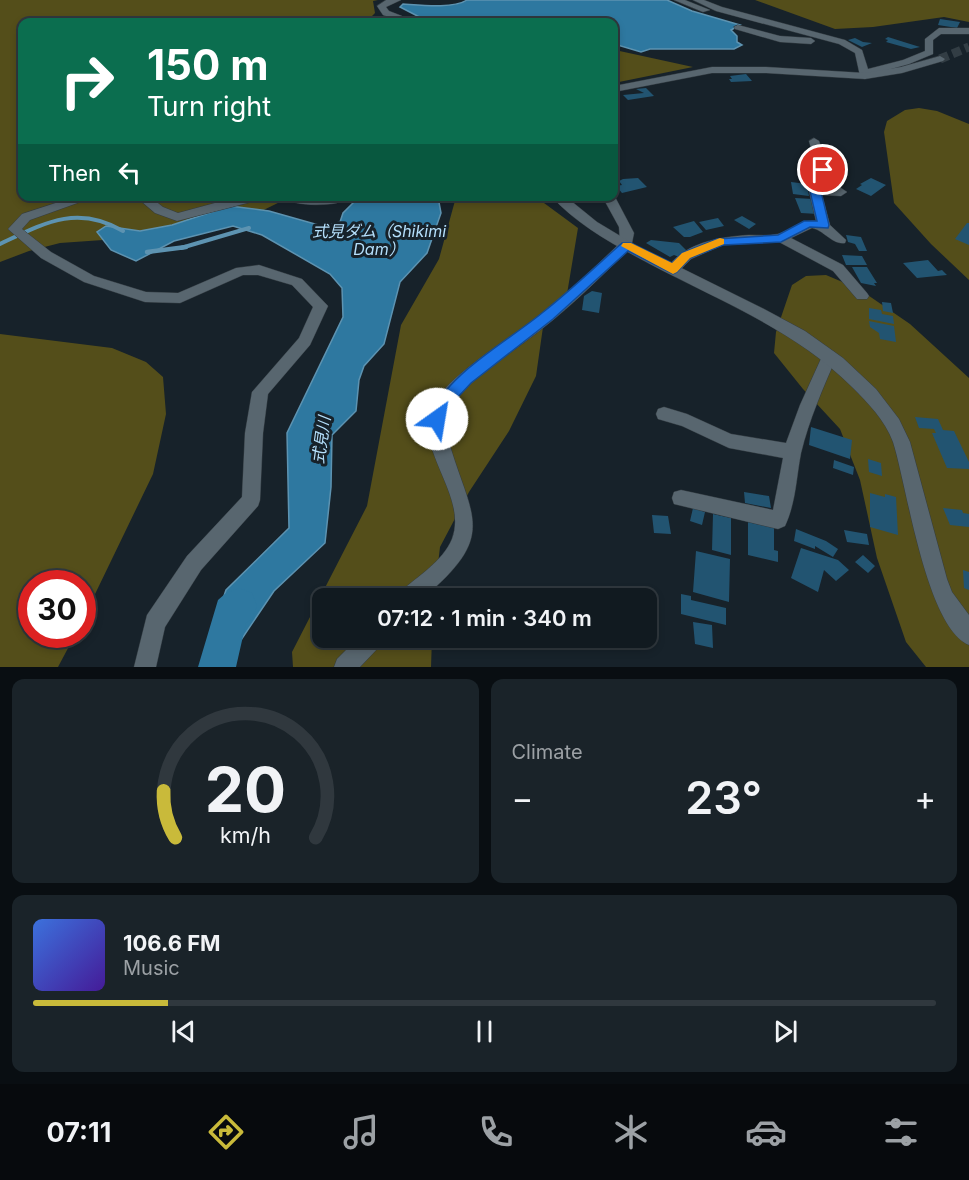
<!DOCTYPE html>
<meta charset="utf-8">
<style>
body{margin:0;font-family:Inter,"Noto Sans JP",sans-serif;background:#1a2329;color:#f1f3f6;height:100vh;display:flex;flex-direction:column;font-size:22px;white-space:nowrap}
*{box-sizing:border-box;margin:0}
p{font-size:20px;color:#9ca1a5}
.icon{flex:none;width:33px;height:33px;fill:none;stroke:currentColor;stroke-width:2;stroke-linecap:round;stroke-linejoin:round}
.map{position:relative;height:667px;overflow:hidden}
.panel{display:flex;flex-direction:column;gap:12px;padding:12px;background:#090e12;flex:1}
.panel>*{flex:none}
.banner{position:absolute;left:18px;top:18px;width:600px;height:183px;border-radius:12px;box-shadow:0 3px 9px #0003,0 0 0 2px #30383e;background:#0b6e4f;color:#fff;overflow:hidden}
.speed{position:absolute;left:18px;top:570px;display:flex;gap:12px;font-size:30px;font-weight:700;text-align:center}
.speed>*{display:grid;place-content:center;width:78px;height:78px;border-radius:50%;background:#111a20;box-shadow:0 3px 9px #0003,0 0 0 2px #30383e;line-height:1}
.speed .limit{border:9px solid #d22;background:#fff;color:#111}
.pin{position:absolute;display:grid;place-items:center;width:51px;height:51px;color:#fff;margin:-26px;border:3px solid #fff;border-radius:50%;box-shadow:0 2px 6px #0007}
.me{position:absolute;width:66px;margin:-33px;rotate:32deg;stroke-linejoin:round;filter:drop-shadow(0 0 4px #0008)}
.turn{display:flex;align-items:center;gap:21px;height:126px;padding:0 30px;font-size:27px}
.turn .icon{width:78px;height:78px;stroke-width:2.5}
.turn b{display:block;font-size:42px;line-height:51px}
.then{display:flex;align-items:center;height:57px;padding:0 30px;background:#0003;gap:12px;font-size:22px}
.big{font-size:45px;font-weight:600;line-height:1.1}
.panel .card{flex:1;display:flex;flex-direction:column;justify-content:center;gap:9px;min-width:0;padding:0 21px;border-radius:12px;background:#1a2329}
.panel .dial{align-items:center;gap:0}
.dial svg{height:156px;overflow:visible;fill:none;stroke:#30383e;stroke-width:7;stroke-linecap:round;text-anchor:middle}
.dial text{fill:#f1f3f6;stroke:none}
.song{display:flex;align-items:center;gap:18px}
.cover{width:72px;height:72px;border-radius:9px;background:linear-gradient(135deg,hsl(220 70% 55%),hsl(260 70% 35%))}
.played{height:6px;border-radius:3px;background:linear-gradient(90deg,#c9ba3a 15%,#30383e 15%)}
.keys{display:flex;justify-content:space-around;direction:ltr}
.heat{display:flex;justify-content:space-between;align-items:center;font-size:33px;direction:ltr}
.panel .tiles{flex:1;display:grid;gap:12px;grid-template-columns:1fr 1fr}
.card:last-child{grid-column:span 2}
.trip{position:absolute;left:312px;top:588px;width:345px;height:60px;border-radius:12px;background:#111a20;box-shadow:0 3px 9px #0003,0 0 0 2px #30383e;font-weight:600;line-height:60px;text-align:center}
.menu{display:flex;height:96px;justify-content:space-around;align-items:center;background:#070a0d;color:#9ca1a5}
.menu .icon{width:42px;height:42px}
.menu .selected{color:#c9ba3a}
.menu b{font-size:27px;color:#f1f3f6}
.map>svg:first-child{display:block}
</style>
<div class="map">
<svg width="969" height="667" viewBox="0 0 969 667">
<rect width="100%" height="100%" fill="#17222a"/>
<path fill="#544e1a" d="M0,0H378L373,1L375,13L370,18L374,22H22V196L290,197L241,221L189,234L60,243L29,251L0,262Z
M755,0H969V22L944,17L873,27L835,29Z
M614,50H615L693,67L614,83Z
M919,108L937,111L969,124V280L931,244L894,203L884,132L887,121L905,110Z
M456,197H541L544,203L578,228L567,294L543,327L536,376L509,431L469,492L440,547L434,598H322V638H432L431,667H293L292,652L367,506L401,325L439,259Z
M826,275L859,289L910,324L969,378V667H926L906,642L877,558L860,480L840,429L803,389L774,353L776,332L792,285L806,276Z
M0,334L112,348L146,362L163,377L166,414L153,474L83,619L82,584H32V634L75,635L58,667H0Z"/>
<path fill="#2e78a0" stroke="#5d93b1" stroke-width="1.5" d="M467,0H667L692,11L740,25L731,30L737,36V42L742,45L734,49H650L641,52L614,44V22H429L400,7L403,4C419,5 454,9 467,0Z
M359,197H438L441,213L427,253L400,282L384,344L364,366L359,380L356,411L332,435L331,487L325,543L274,591L239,643L213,629L226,590L289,528L287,433L343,317L342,288L330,274L262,235L233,226L174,241L136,261L111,250L97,232L106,226L140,231L172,225L230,206L269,211L322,226L340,222L343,213Z"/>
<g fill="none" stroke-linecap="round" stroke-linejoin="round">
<path stroke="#5d93b1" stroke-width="4" d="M0,244C44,223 77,204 123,231
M181,248L249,228"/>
<path stroke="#5d93b1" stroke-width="4.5" d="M147,252L186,247"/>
<path fill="#2e78a0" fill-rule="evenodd" d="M239,588L252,593L257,606L252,619L246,623L236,667H198L218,600L226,593Z"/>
</g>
<path fill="#225471" d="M940,19L960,22L957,28L938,25Z
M888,37L907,43L920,47L911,49L886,42L888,40L885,39Z
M855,38L863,42L872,43L862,47L848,40Z
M746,74L752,81L731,82L729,79H732L730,76Z
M646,88L654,96L628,100L623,95L644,93L636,89Z
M638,178L647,187L622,193L616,186L622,185L619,181L623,179Z
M871,178L886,185L871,196L856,189L862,185L860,184Z
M791,182L807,184L809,196L793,194Z
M795,198L813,199L818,214L801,213Z
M742,216L756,224L749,229L734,220Z
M718,218L724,226L706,230L699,222Z
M694,221L703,232L690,237H684L673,227Z
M967,223H969V245L955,239Z
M846,235L861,237L867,251H859L855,244L848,242Z
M651,240L679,243L687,251L679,257L674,255L670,257L646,243Z
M842,255L862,256L867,265H846Z
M928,260L938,271L942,270L947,275L917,278L903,263Z
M852,267H867L877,283H874L876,286L861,283Z
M592,291L602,293L599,313L582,310L584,296Z
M882,302L891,303L893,313L883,311Z
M869,308L881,310L882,314L893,316L894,324L869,319Z
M869,321L894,326L896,342L880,339L879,333L870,327Z
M915,417L938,419L943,430L954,431L969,462V469L947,468L932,433H936L934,429L919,428Z
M811,427L852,440L850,459L809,445Z
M868,459L881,463L882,476L869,472Z
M834,460L854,467L853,475L833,468Z
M744,492L769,496L771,508L745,503Z
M870,493L885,497V494L896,497L898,535L870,527Z
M693,508L705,512L702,525L690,521Z
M943,508L962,510L963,513L969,514V527L950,525Z
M713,514L731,518V555L712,550Z
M652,515L668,516L671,534L654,533Z
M748,522L774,528V550L778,551V562L748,555Z
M796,529L826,541L838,549L833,557L815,546V549L794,541Z
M844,530L867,534L869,545L847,542Z
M801,548L838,560L849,570L836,581L824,570L818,592L791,578Z
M696,551L730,559L729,602L693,592Z
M863,555L875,566L868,573L855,562Z
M963,570L969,572V590L964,588Z
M681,594L691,596V600L726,608V625L681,614Z
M693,622L712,625L713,648L695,644Z"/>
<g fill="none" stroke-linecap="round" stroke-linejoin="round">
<path stroke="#323d44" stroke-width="9" stroke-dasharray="9 4.5" stroke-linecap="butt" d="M940,59L969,47"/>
<defs>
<path id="street" d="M386,0H401L386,7L389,11L402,16L404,22H396L395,19L383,15L377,6Z
M674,0H685L710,10L703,12Z
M693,0H704L722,7L845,40L862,50L868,69L903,60L925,51V39L939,28H969V34H941L933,40V54L909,64L869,75L865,79L860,76L855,53L839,44L716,11Z
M738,25L780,36L811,38L815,41L811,44L780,42L735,29L734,27Z
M814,138L819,141L829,170L819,183L820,188H841L847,192L841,196L822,195L830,225L846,240L845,243C832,245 824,230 812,228L791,238L843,265L867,293L869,296L867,299H857L833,271L779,242L723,245L691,259L678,272H668L666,269C685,242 720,237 749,235C758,235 769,236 778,234C792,230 800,219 816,221L807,183L817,170L809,141Z
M614,195L634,233L631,248C602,275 574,304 543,328C516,350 468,379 449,408C444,416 445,429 448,439C471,519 499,534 423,598H398L401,591C417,577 443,561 452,539C469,494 410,447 434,403C450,374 514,336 542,314C569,292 595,267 620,243L619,227L602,196Z
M77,196H97L30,220L22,229L51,252L94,276L146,292L178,293L236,268L259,265L302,279L328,306L310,345L268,394L263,433L260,500L258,506L201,570L165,627L156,667H134L147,615L187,556L242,497L245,433L252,392L299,338L313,307L292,285L258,275H243L180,303L145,302L84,282L41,258L8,229L22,214Z
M135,196H149L163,207L178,213L237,197L275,196L177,221L155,213Z
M278,196H341L337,203C321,206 292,206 278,196Z
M829,350L834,352L837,356C823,388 809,420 801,453C796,479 796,502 785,526L778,529L674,504L672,498L674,492L681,490L773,510L783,458L729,448L682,426L658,419L656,414L658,409L664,407L687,414L731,434L786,443L800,405L824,352Z
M358,638H383L380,646L360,667H334L337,659Z"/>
<path id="secondary" d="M940,56L945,59L943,61L902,73L865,79L766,73H712L614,92V86L712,67H766L865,73L901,67Z
M551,196H565L597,222L637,246L764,309L805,331L843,358L876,389L899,419L910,442L947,579L952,592L969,615V645C926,627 907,486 893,442C885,420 868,403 852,387C795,330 720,301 650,264C616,246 577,225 551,196Z"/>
</defs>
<use href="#street" stroke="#333c42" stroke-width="1"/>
<use href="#secondary" stroke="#333c42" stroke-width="1"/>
<use href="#street" fill="#58666f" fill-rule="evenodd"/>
<use href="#secondary" fill="#58666f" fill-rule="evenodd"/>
</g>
<path fill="#1a73e8" stroke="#114b97" stroke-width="1.5" d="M823,167L828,170L819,183L829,225L828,228L810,227L781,242L723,245L690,258L677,272L673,274L628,251L553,319L471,383L447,409L442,424L437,425L431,424L429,419C444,375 507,342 542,313C570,291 596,266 622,243H631L672,263L682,253L717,239L778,235L804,221H817L808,183L819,168Z"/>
<path fill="#f59e0b" d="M720,238L724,239V244L690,258L677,272L673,274L621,246L623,243H631L672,263L682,253Z"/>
<g text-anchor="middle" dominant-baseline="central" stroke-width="6" stroke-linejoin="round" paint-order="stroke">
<g font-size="16" font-style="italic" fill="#b4dffb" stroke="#17222a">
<text x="379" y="231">式見ダム（Shikimi<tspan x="379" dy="18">Dam）</tspan></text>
<text transform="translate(321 440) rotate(-82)">式見川</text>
</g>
</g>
</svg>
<div class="speed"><div class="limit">30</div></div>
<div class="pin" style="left:823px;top:170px;background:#d93025"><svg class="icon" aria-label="arrive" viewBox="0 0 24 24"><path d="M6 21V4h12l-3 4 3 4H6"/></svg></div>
<svg class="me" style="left:437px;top:419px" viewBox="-20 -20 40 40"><circle r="19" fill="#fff"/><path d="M0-13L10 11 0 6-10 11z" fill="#1a73e8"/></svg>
<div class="trip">07:12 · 1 min · 340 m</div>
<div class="banner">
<div class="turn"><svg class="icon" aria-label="right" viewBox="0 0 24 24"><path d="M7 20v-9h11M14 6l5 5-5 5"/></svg><div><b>150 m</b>Turn right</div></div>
<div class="then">Then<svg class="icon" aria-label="left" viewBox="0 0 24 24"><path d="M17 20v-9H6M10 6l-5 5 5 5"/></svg></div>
</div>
</div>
<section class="panel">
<div class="tiles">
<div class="card dial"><svg viewBox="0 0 100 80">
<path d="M14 69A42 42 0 1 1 86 69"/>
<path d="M14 69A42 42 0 0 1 8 45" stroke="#c9ba3a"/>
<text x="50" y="56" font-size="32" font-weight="700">20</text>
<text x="50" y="72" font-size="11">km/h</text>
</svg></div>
<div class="card"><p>Climate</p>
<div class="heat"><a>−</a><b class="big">23°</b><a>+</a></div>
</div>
<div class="card">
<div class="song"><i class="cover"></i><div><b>106.6 FM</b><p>Music</p></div></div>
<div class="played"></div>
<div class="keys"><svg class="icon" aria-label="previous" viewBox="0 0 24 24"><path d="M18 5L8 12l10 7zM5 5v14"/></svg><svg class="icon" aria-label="pause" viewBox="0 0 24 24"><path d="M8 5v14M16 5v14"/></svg><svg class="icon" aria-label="next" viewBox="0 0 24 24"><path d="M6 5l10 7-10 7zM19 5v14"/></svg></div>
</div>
</div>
</section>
<nav class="menu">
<b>07:11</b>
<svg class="icon selected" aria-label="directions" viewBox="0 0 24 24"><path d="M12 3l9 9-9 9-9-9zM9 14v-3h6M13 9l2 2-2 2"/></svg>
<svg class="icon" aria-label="music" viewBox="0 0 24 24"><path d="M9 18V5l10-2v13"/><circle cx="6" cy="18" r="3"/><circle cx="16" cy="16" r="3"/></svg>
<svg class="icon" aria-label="phone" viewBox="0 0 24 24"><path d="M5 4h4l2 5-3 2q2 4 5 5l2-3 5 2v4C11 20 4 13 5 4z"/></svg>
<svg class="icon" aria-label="climate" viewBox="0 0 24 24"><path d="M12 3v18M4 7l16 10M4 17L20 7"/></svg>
<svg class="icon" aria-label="car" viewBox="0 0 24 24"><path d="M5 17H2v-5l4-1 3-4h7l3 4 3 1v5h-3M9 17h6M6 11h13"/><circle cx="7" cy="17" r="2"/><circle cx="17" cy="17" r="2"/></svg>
<svg class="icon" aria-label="filters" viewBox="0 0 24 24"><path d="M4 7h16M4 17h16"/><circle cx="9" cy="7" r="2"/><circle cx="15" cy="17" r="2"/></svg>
</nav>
